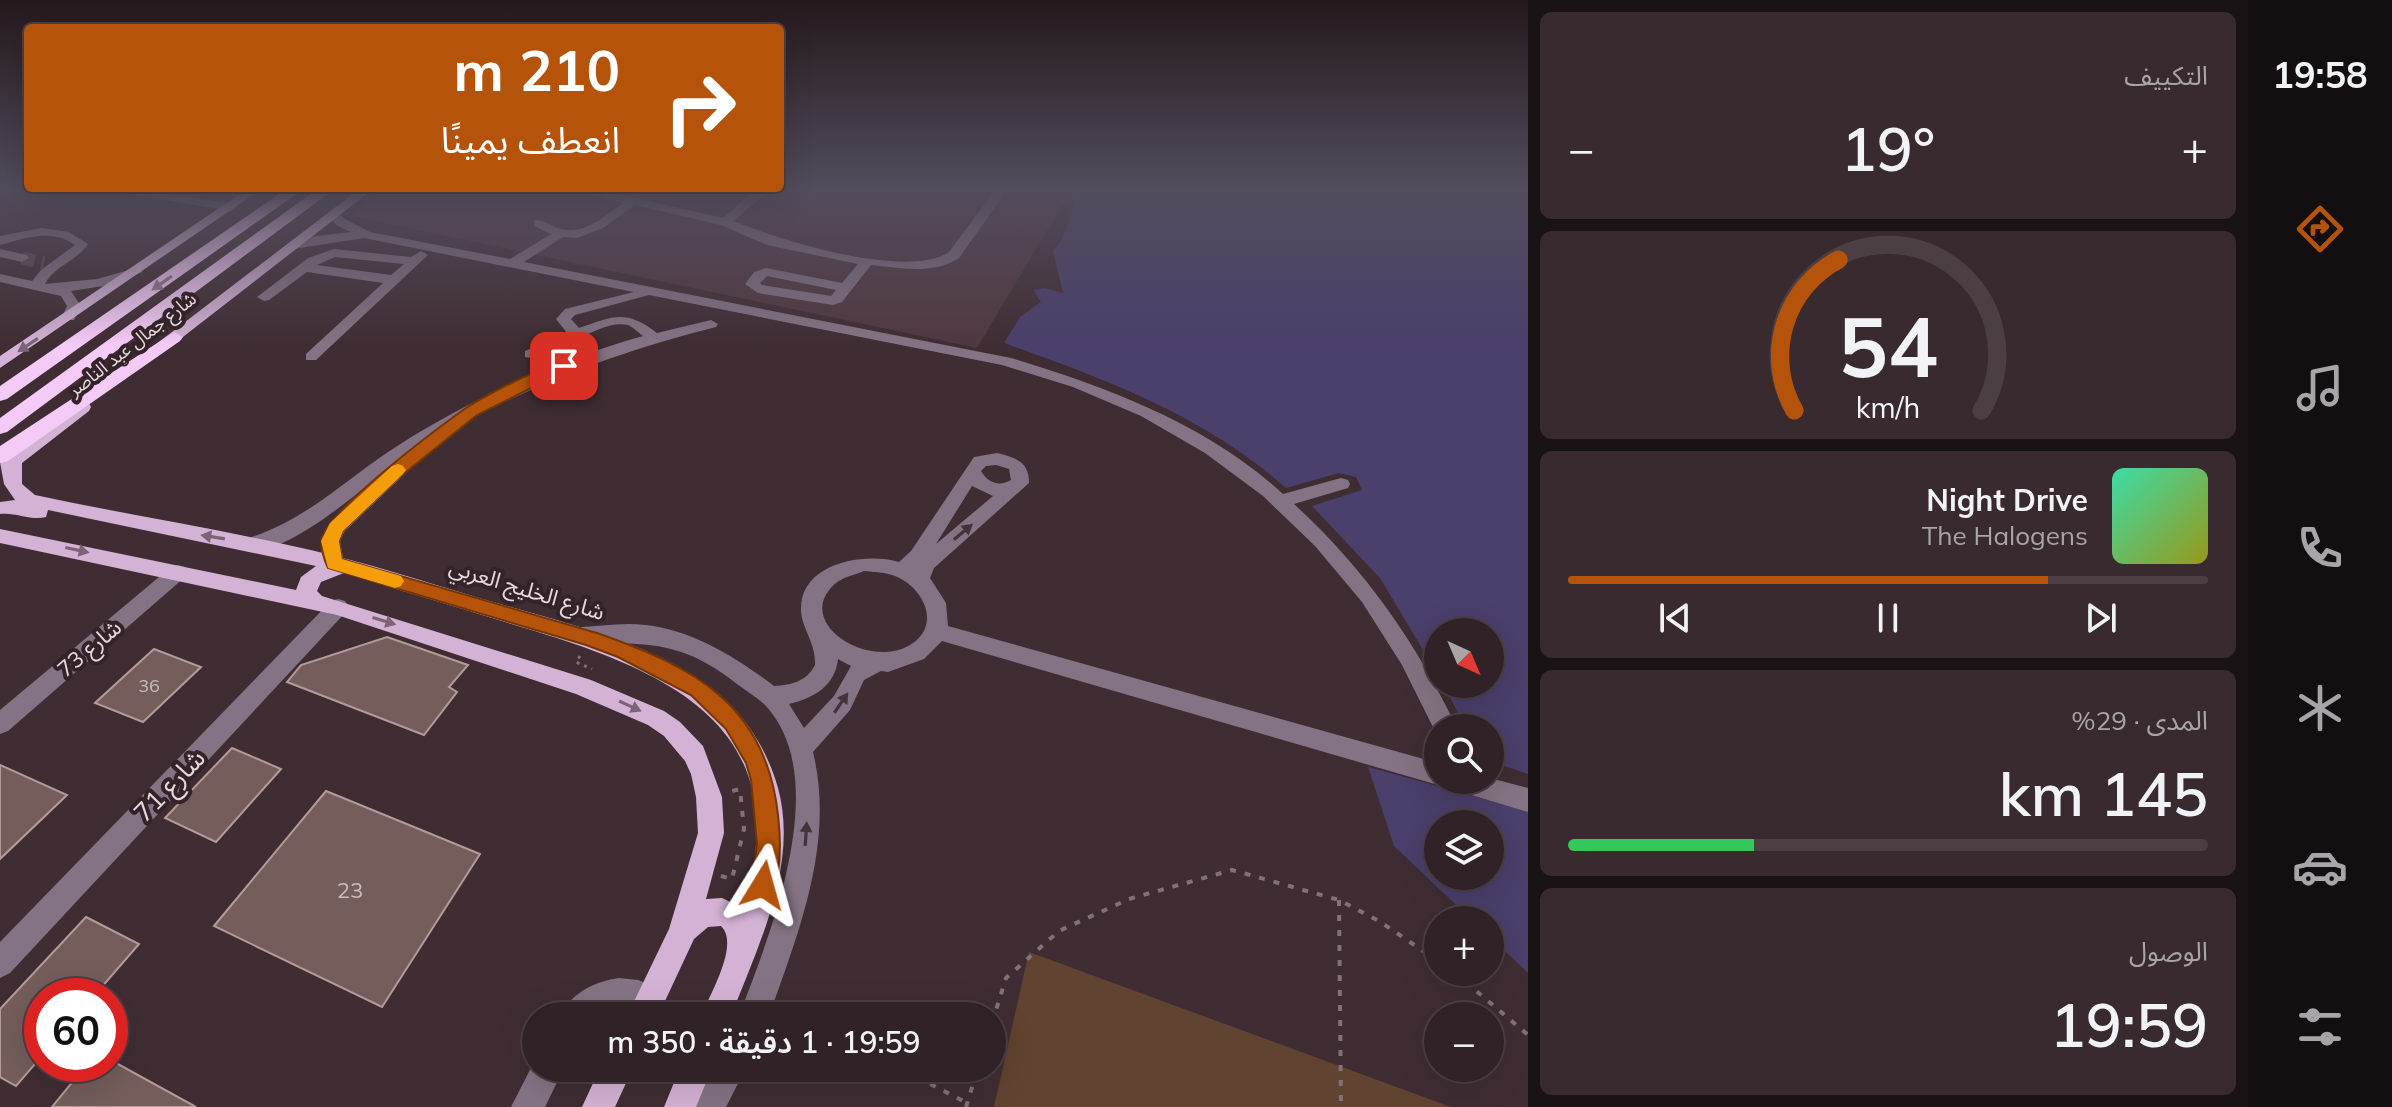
<!DOCTYPE html>
<html lang="ar">
<meta charset="utf-8">
<style>
body{margin:0;font-family:Mulish,"Noto Sans Arabic",sans-serif;background:#382a2f;color:#f1f3f6;direction:rtl;height:100vh;display:flex;flex-direction:column;font-size:30px;white-space:nowrap}
*{box-sizing:border-box;margin:0}
p{font-size:26px;color:#a8a4a7}
.icon{flex:none;width:44px;height:44px;fill:none;stroke:currentColor;stroke-width:2;stroke-linecap:round;stroke-linejoin:round}
.map{position:relative;flex:1;overflow:hidden;direction:ltr}
.details{display:flex;flex-direction:column;gap:12px;padding:12px;background:#1a1315;width:720px}
.details>*{flex:none}
.hud{position:absolute;left:24px;top:24px;width:760px;height:168px;border-radius:8px;box-shadow:0 8px 32px #0002,0 0 0 2px #4b3f44;direction:rtl;background:#b45309;color:#fff;overflow:hidden}
.needle{width:52px;rotate:136deg}
.buttons{position:absolute;left:1424px;top:618px;display:grid;gap:16px}
.buttons a{display:grid;place-items:center;width:80px;height:80px;border-radius:50%;background:#302227;box-shadow:0 8px 32px #0002,0 0 0 2px #4b3f44;font-size:40px}
.speed{position:absolute;left:24px;top:978px;display:flex;gap:16px;font-size:40px;font-weight:700;text-align:center}
.speed>*{display:grid;place-content:center;width:104px;height:104px;border-radius:50%;background:#302227;box-shadow:0 8px 32px #0002,0 0 0 2px #4b3f44;line-height:1}
.speed .limit{border:12px solid #d22;background:#fff;color:#111}
.pin{position:absolute;display:grid;place-items:center;width:68px;height:68px;color:#fff;margin:-34px;border-radius:16px;box-shadow:0 4px 12px #0006}
.me{position:absolute;width:88px;margin:-44px;rotate:8deg;stroke-linejoin:round;filter:drop-shadow(0 0 6px #0008)}
.turn{display:flex;align-items:center;gap:28px;height:168px;padding:0 32px;font-size:36px}
.turn .icon{width:104px;height:104px;stroke-width:2.5}
.turn b{display:block;font-size:56px;line-height:68px}
.big{font-size:60px;font-weight:600;line-height:1.1}
.details .widget{flex:1;display:flex;flex-direction:column;justify-content:center;gap:12px;min-width:0;padding:0 28px;border-radius:12px;background:#382a2f}
.details .dial{align-items:center;gap:0}
.dial svg{height:208px;overflow:visible;fill:none;stroke:#4b3f44;stroke-width:7;stroke-linecap:round;text-anchor:middle}
.dial text{fill:#f1f3f6;stroke:none}
.song{display:flex;align-items:center;gap:24px}
.cover{width:96px;height:96px;border-radius:12px;background:linear-gradient(135deg,hsl(160 70% 55%),hsl(60 70% 35%))}
.played{height:8px;border-radius:4px;background:linear-gradient(90deg,#b45309 75%,#4b3f44 75%)}
.keys{display:flex;justify-content:space-around;direction:ltr}
.heat{display:flex;justify-content:space-between;align-items:center;font-size:44px;direction:ltr}
.charge{height:12px;border-radius:6px;background:linear-gradient(90deg,#34c759 29%,#4b3f44 0)}
.trip{position:absolute;left:522px;top:1002px;width:484px;height:80px;border-radius:40px;background:#302227;box-shadow:0 8px 32px #0002,0 0 0 2px #4b3f44;font-weight:600;line-height:80px;text-align:center;direction:rtl}
main{display:flex;flex:1;min-height:0}
.menu{display:flex;flex-direction:column;width:144px;justify-content:space-around;align-items:center;background:#130e10;color:#a8a4a7}
.menu .icon{width:56px;height:56px}
.menu .current{color:#b45309}
.menu b{font-size:36px;color:#f1f3f6}
.map>svg:first-child{display:block}
</style>
<main>
<nav class="menu">
<b>19:58</b>
<svg class="icon current" aria-label="directions" viewBox="0 0 24 24"><path d="M12 3l9 9-9 9-9-9zM9 14v-3h6M13 9l2 2-2 2"/></svg>
<svg class="icon" aria-label="music" viewBox="0 0 24 24"><path d="M9 18V5l10-2v13"/><circle cx="6" cy="18" r="3"/><circle cx="16" cy="16" r="3"/></svg>
<svg class="icon" aria-label="phone" viewBox="0 0 24 24"><path d="M5 4h4l2 5-3 2q2 4 5 5l2-3 5 2v4C11 20 4 13 5 4z"/></svg>
<svg class="icon" aria-label="climate" viewBox="0 0 24 24"><path d="M12 3v18M4 7l16 10M4 17L20 7"/></svg>
<svg class="icon" aria-label="car" viewBox="0 0 24 24"><path d="M5 17H2v-5l4-1 3-4h7l3 4 3 1v5h-3M9 17h6M6 11h13"/><circle cx="7" cy="17" r="2"/><circle cx="17" cy="17" r="2"/></svg>
<svg class="icon" aria-label="filters" viewBox="0 0 24 24"><path d="M4 7h16M4 17h16"/><circle cx="9" cy="7" r="2"/><circle cx="15" cy="17" r="2"/></svg>
</nav>
<section class="details">
<div class="widget"><p>التكييف</p>
<div class="heat"><a>−</a><b class="big">19°</b><a>+</a></div>
</div>
<div class="widget dial"><svg viewBox="0 0 100 80">
<path d="M14 69A42 42 0 1 1 86 69"/>
<path d="M14 69A42 42 0 0 1 31 11" stroke="#b45309"/>
<text x="50" y="56" font-size="32" font-weight="700">54</text>
<text x="50" y="72" font-size="11">km/h</text>
</svg></div>
<div class="widget">
<div class="song"><i class="cover"></i><div><b>Night Drive</b><p>The Halogens</p></div></div>
<div class="played"></div>
<div class="keys"><svg class="icon" aria-label="previous" viewBox="0 0 24 24"><path d="M18 5L8 12l10 7zM5 5v14"/></svg><svg class="icon" aria-label="pause" viewBox="0 0 24 24"><path d="M8 5v14M16 5v14"/></svg><svg class="icon" aria-label="next" viewBox="0 0 24 24"><path d="M6 5l10 7-10 7zM19 5v14"/></svg></div>
</div>
<div class="widget"><p>المدى · 29%</p><b class="big">145 km</b><div class="charge"></div></div>
<div class="widget"><p>الوصول</p><b class="big">19:59</b></div>
</section>
<div class="map">
<svg width="1528" height="1107" viewBox="0 0 1528 1107">
<rect width="100%" height="100%" fill="#402d34"/>
<path fill="#503841" d="M384,190H1071L977,348L352,216Z"/>
<path fill="#604330" d="M1029,952L1451,1107H994Z"/>
<path fill="#4b3f6b" fill-rule="evenodd" d="M1080,190H1528V774L1490,761V728H1466L1443,684H1490V632H1438V675L1380,578L1312,506L1362,490L1356,477L1339,473L1286,488C1205,416 1105,379 1004,343L1020,317L1041,302L1033,290L1045,288L1063,293L1053,251L1062,239Z
M1368,767L1528,811V973L1490,937V920H1472L1394,846ZM1438,824H1490V876H1438Z"/>
<path fill="#745d5b" stroke="#b49b98" stroke-width="2" d="M387,637L468,665L449,687L457,692L424,735L287,682L301,665Z
M154,649L201,667L143,722L95,703Z
M232,748L281,769L216,842L165,818Z
M0,765L67,795L0,859Z
M326,791L480,854L382,1007L214,926Z
M86,917L139,944L94,996H42V1056L16,1086L0,1077V1009Z
M87,1064H118L196,1107H52Z"/>
<g fill="none" stroke-linecap="round" stroke-linejoin="round">
<path stroke="#59474e" stroke-width="13" stroke-dasharray="13 7" stroke-linecap="butt" d="M22,258L44,263"/>
<path stroke="#827278" stroke-width="3" stroke-dasharray="3 5" stroke-linecap="butt" d="M580,656L576,662L592,669"/>
<path stroke="#827278" stroke-width="4" stroke-dasharray="6 9" stroke-linecap="butt" d="M721,876L732,879L744,829L740,789L728,792
M1339,900L1341,1107
M1454,972L1528,1035
M992,1023L1006,978L1059,931L1129,899L1232,870L1339,900L1379,921L1438,961
M917,1077L967,1103
M966,1107L978,1068"/>
<path fill="#847384" fill-rule="evenodd" d="M105,190H139L231,203L237,207L231,211Z
M576,190H600L723,218L755,190H769L734,221C778,240 908,280 949,252L995,190H1007L959,258C933,275 900,268 871,265L842,302L833,305L758,293L745,284L754,272L766,268L842,283L858,264L767,245L721,225L635,205L603,228L577,238L563,237L524,262L1011,358C1107,387 1207,424 1283,494L1341,478L1348,480L1350,484L1348,488L1294,504C1364,568 1416,642 1457,728H1438L1437,735L1402,665L1362,602L1315,546L1263,496L1205,453L1141,416L1073,387L1002,365L649,295L575,315L571,319L579,328C614,316 626,309 657,333L711,320L718,324L716,327C605,355 512,392 413,451L411,452L420,458L417,462L344,532L340,541L344,563L341,568H327C319,555 320,541 326,528L391,466C362,489 283,560 246,549L243,544L246,539C310,519 347,477 402,443C477,396 558,360 643,336C639,333 633,327 628,325C596,318 554,363 525,357V351L567,333L556,319L565,309L634,292L364,238L287,250V244L316,236L351,232L336,225L329,214L335,210L345,219L370,232L510,259L551,234L534,226V220C544,219 549,225 558,228C582,237 605,216 623,203ZM767,276L836,290L831,296L762,285L760,283Z
M42,228L69,232L88,244C77,261 54,266 45,284L97,279L136,268L143,272L103,286L71,291L81,306L74,320H64L62,317L67,306L61,296L0,282V274L32,281L41,270L75,245C52,228 25,238 0,245V236L5,235Z
M0,249L27,255L29,258L22,262L0,257Z
M334,249L411,257L421,251L428,255L316,360H306V354L383,283L307,272L269,300L264,301L257,297L308,258ZM335,257L404,264L391,275L317,265Z
M997,453C1016,458 1029,461 1029,483L934,568L930,578L946,603L948,626L1438,763V780L1490,778L1528,788V812L1458,791L1449,788L1446,782L1438,785L942,641L924,659L888,672L881,671L864,680L850,710L813,752C835,842 799,931 769,1016H739C769,936 834,781 766,706C758,698 746,691 737,684C685,642 645,641 582,645L574,642L571,636L574,630L582,627C603,626 624,622 645,625C693,630 737,658 774,686C792,685 807,681 815,665C816,643 802,629 801,611C799,563 864,552 899,562L911,551L974,457ZM996,465L1009,469L1011,480C999,487 988,483 981,471L986,466ZM972,486L993,496L936,544ZM864,571C874,572 885,572 895,576C923,587 941,623 913,643C871,673 790,622 836,583C843,577 855,575 864,571ZM838,659L851,666L834,696L804,728L789,704C814,698 835,686 838,659Z
M178,565L185,567L188,572L185,577L8,731L0,734V710L171,567Z
M338,599L345,601L349,607L345,613L10,973L0,978V942L331,601Z
M619,978L638,980L660,989L664,1000L660,1011L649,1015L619,1008L599,1016H561C570,993 596,981 619,978Z
M536,1058V1068H564L545,1107H511Z
M712,1068H746L726,1107H692Z"/>
<path fill="#d4b2d5" fill-rule="evenodd" d="M246,190H260L0,368V356Z
M358,190H372L161,354H151V348Z
M83,402L89,403L91,407L89,411L22,463V484L35,495C133,516 233,531 331,555C388,569 444,588 500,604C573,625 651,643 712,689C745,714 767,749 778,788C799,865 758,946 731,1016H701C710,994 740,944 721,926L708,927L694,939L658,1016H627L669,929L698,833L696,797L691,774L685,761L664,736L648,725L576,694L337,615L0,543V529L296,590L301,577L316,566L48,510L46,517C31,521 16,512 0,514V502L15,500L4,484L0,462ZM344,573C402,591 460,608 518,626C665,670 801,724 743,908L722,898L706,899L724,833L722,797L703,746L680,722L664,711L591,680L322,596L317,591L321,582Z
M600,1068H633L615,1107H582Z
M680,1068H712L696,1107H664Z"/>
<path fill="#f4caf6" fill-rule="evenodd" d="M285,190H302L7,399L0,401V386Z
M316,190H333L7,432L0,434V418Z
M174,332L183,337L180,341L8,461L0,463V446Z"/>
</g>
<defs><path id="oneway-solid" d="M-6-.8H1V-3.2L6.5 0L1 3.2V.8H-6Z" transform="scale(2)"/></defs>
<use fill="#947690" href="#oneway-solid" transform="translate(162 283) rotate(145)"/>
<g fill="#7d6377">
<use href="#oneway-solid" transform="translate(28 345) rotate(146)"/>
<use href="#oneway-solid" transform="translate(213 537) rotate(-171)"/>
<use href="#oneway-solid" transform="translate(77 550) rotate(12)"/>
<use href="#oneway-solid" transform="translate(384 621) rotate(17)"/>
<use href="#oneway-solid" transform="translate(630 706) rotate(25)"/>
</g>
<g fill="#45333c">
<use href="#oneway-solid" transform="translate(963 532) rotate(-40)"/>
<use href="#oneway-solid" transform="translate(841 703) rotate(-56)"/>
<use href="#oneway-solid" transform="translate(806 834) rotate(-86)"/>
</g>
<linearGradient id="sky" x2="0" y2="1"><stop stop-color="#23191d"/><stop offset="0.55" stop-color="#534c5c"/><stop offset="1" stop-color="#534c5c" stop-opacity="0"/></linearGradient>
<rect width="1528" height="345" fill="url(#sky)"/>
<path fill="#b45309" stroke="#753606" stroke-width="2" d="M564,361L569,363V369L477,415L396,480L343,531L339,541L342,559L597,633C694,667 766,704 778,815C781,841 782,869 772,893L763,897L755,893L751,885L757,844L751,780L746,763L726,729L691,695L618,657L586,645L328,568C324,560 320,547 322,538C332,507 434,431 463,410C485,395 539,368 564,361Z"/>
<path fill="#f59e0b" d="M398,464L403,466L406,470L403,474L343,531L339,541L342,559L401,576L404,581L401,586L395,588L328,568L321,541L330,523L392,466Z"/>
<g text-anchor="middle" dominant-baseline="central" stroke-width="8" stroke-linejoin="round" paint-order="stroke">
<g font-size="18" fill="#e7dadf" stroke="#35232a">
<text transform="translate(132 344) rotate(-38)">شارع جمال عبد الناصر</text>
</g>
<g font-size="18" fill="#cabbbe">
<text x="149" y="685">36</text>
</g>
<g font-size="22" fill="#e7dadf" stroke="#35232a">
<text transform="translate(527 589) rotate(17)">شارع الخليج العربي</text>
<text transform="translate(89 648) rotate(-40)">شارع 73</text>
</g>
<g font-size="22" fill="#cabbbe">
<text x="350" y="890">23</text>
</g>
<g font-size="26" fill="#e7dadf" stroke="#35232a">
<text transform="translate(169 785) rotate(-46)">شارع 71</text>
</g>
</g>
</svg>
<div class="buttons">
<a><svg class="needle" viewBox="-14 -14 28 28"><path d="M0-13l5 13h-10z" fill="#e53935"/><path d="M0 13l5-13h-10z" fill="#a8a4a7"/></svg></a>
<a><svg class="icon" aria-label="search" viewBox="0 0 24 24"><circle cx="10" cy="10" r="6"/><path d="M15 15l6 6"/></svg></a>
<a><svg class="icon" aria-label="layers" viewBox="0 0 24 24"><path d="M12 4l9 5-9 5-9-5zM3 14l9 5 9-5"/></svg></a>
<a>+</a>
<a>−</a>
</div>
<div class="speed"><div class="limit">60</div></div>
<div class="pin" style="left:564px;top:366px;background:#d93025"><svg class="icon" aria-label="arrive" viewBox="0 0 24 24"><path d="M6 21V4h12l-3 4 3 4H6"/></svg></div>
<svg class="me" style="left:763px;top:885px" viewBox="-20 -20 40 40"><path d="M0-17L14 15 0 8-14 15z" fill="#b45309" stroke="#fff" stroke-width="4"/></svg>
<div class="trip">19:59 · 1 دقيقة · 350 m</div>
<div class="hud">
<div class="turn"><svg class="icon" aria-label="right" viewBox="0 0 24 24"><path d="M7 20v-9h11M14 6l5 5-5 5"/></svg><div><b>210 m</b>انعطف يمينًا</div></div>
</div>
</div>
</main>
